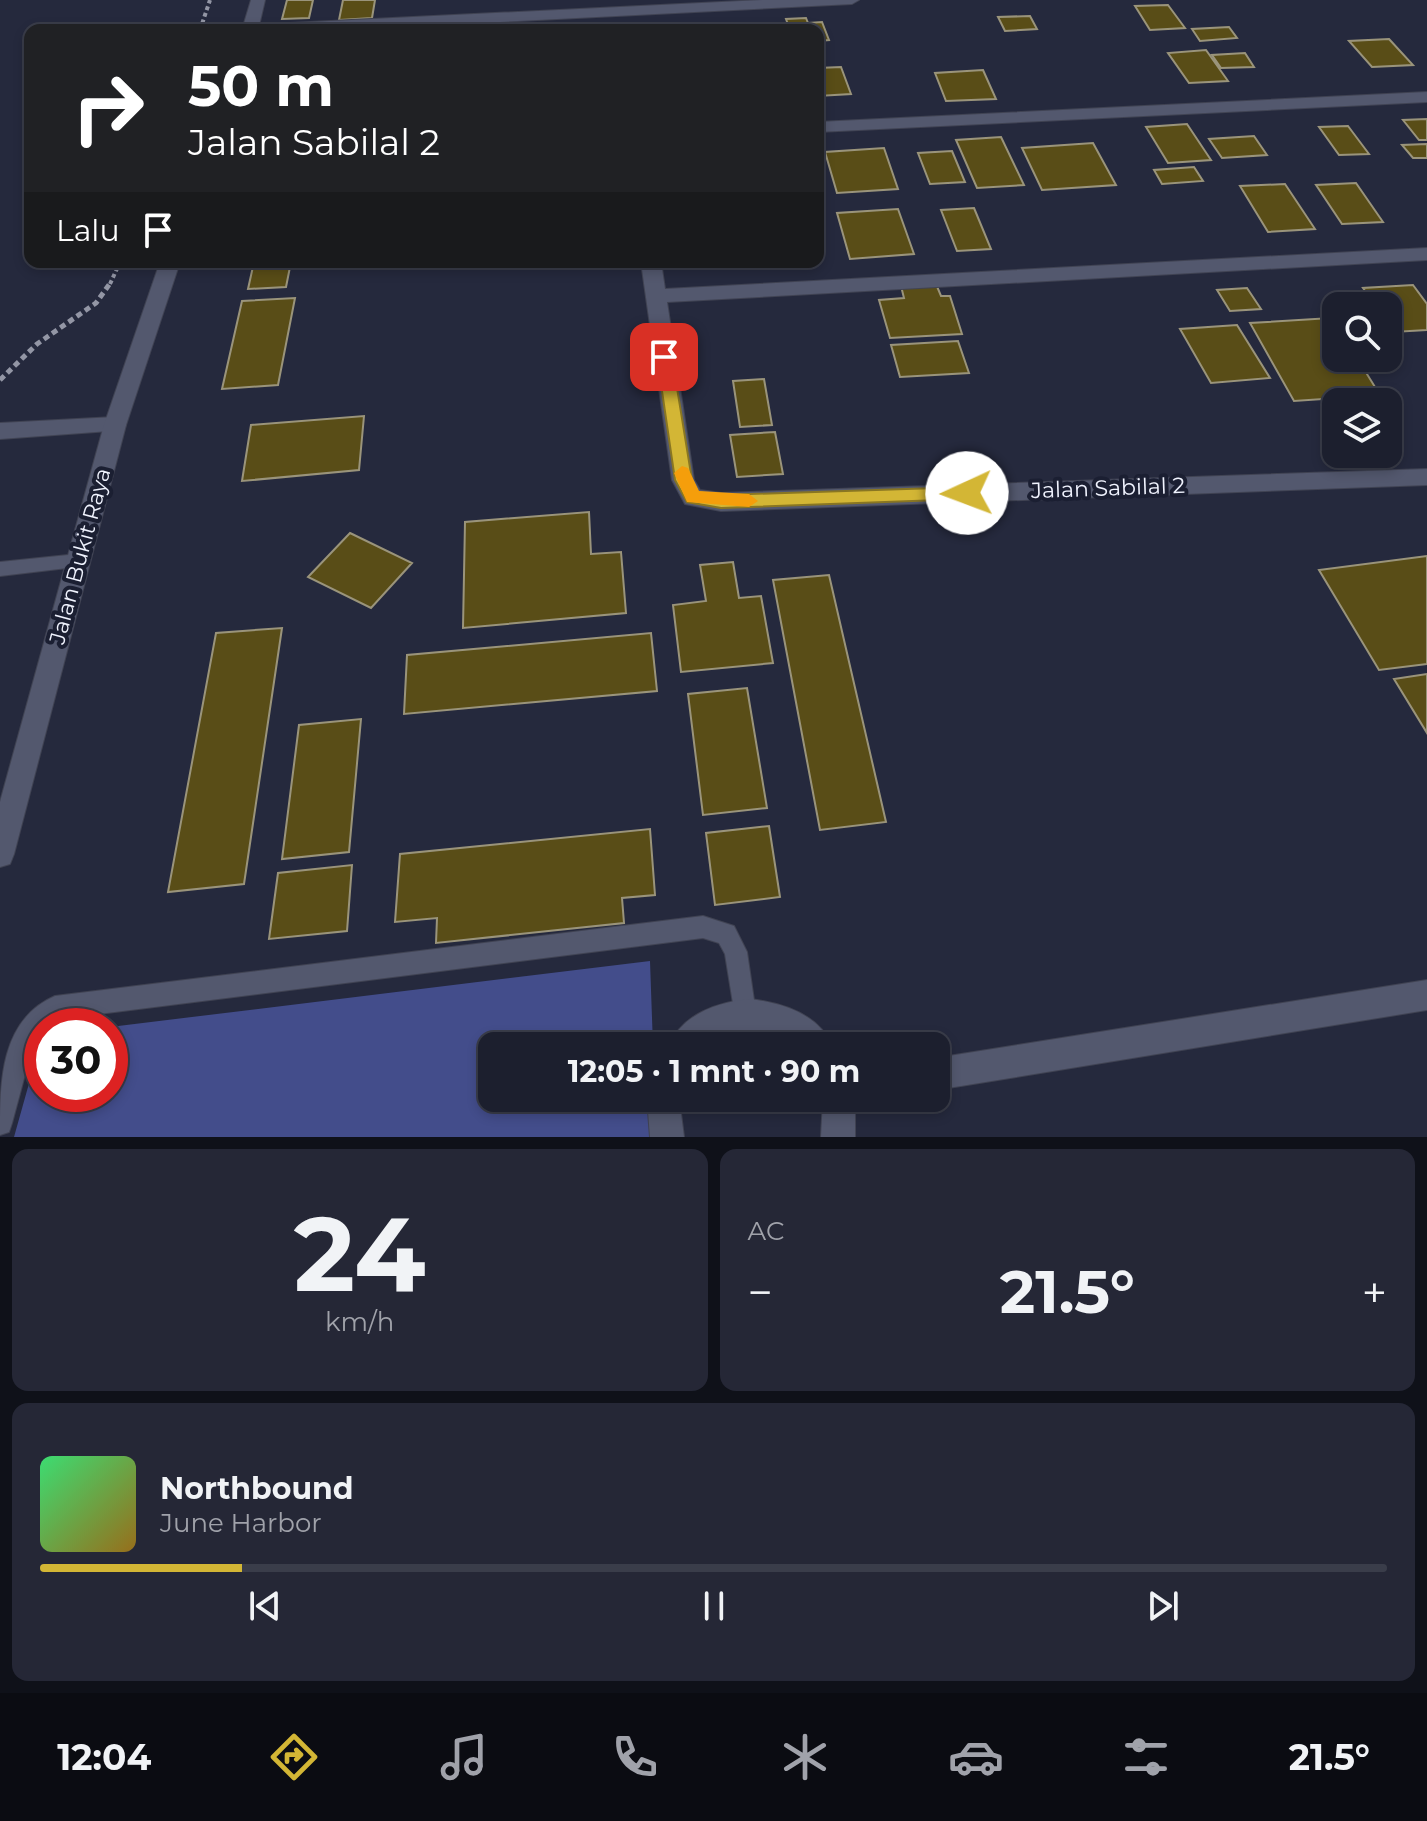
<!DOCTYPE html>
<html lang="id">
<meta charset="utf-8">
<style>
body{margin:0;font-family:Montserrat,sans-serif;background:#252736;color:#f1f3f6;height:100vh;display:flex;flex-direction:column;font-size:30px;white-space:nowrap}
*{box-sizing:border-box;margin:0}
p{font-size:26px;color:#a0a2aa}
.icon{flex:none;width:44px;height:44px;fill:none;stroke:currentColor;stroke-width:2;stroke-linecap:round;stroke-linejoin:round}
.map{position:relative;height:1137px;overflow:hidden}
.drawer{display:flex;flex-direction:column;gap:12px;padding:12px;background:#0f1119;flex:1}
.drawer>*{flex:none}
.top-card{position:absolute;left:24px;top:24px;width:800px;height:244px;border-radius:16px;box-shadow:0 4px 12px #0003,0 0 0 2px #3a3d4a;background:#202124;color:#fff;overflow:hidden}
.controls{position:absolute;left:1322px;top:292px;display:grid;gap:16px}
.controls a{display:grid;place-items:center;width:80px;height:80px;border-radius:16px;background:#1c1f2e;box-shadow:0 4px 12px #0003,0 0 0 2px #3a3d4a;font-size:40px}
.speed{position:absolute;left:24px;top:1008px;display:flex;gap:16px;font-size:40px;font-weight:700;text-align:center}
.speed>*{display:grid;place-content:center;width:104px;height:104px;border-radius:50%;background:#1c1f2e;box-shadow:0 4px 12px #0003,0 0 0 2px #3a3d4a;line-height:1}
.speed .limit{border:12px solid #d22;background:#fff;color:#111}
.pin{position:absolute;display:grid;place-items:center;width:68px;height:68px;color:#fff;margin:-34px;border-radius:16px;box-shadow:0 4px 12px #0006}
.me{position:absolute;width:88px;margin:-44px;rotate:268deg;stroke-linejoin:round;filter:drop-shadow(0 0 6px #0008)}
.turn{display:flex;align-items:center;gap:28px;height:168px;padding:0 32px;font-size:36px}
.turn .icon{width:104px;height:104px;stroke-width:2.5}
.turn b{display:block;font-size:56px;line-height:68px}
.then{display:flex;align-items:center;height:76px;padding:0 32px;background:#0003;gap:16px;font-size:30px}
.big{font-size:60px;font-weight:700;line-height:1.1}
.drawer .card{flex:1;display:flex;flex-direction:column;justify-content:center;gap:12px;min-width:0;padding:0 28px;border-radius:16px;background:#252736}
.drawer .dial{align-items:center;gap:0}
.dial b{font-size:104px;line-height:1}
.song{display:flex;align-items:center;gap:24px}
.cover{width:96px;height:96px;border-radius:12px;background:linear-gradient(135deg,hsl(140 70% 55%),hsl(40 70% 35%))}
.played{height:8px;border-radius:4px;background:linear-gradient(90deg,#d3b635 15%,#3a3d4a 15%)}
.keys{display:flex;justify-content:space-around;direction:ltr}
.heat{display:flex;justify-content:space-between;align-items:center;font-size:44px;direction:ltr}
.drawer .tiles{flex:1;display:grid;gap:12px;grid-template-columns:1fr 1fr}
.card:last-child{grid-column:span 2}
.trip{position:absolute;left:478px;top:1032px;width:472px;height:80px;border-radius:16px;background:#1c1f2e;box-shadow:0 4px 12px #0003,0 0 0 2px #3a3d4a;font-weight:700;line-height:80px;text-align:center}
.tab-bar{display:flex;height:128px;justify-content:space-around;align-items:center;background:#0b0c12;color:#a0a2aa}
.tab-bar .icon{width:56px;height:56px}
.tab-bar .active{color:#d3b635}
.tab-bar b{font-size:36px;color:#f1f3f6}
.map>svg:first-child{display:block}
</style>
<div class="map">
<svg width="1427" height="1137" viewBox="0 0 1427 1137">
<rect width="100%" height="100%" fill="#25293d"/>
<path fill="#434d8b" d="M650,961L653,1046H492V1098H654L655,1137H14L42,1037V1094H110V1027Z"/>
<path fill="#594d17" stroke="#9a947b" stroke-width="2" d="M287,0H313L309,18L282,19Z
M343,0H375L372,18L339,20Z
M1168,5L1185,28L1150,30L1135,6Z
M1030,16L1037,29L1005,31L998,17Z
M806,18L808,23L822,22L829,40L818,41V30H790L786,19Z
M1229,27L1237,38L1200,41L1192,29Z
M1389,39L1413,65L1372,67L1349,41Z
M1206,50L1228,81L1189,83L1168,53Z
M1245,53L1254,67L1221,68L1212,55Z
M841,67L851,94L818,96V68Z
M983,70L996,99L946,101L935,73Z
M1427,119V140H1419L1403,120Z
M1187,124L1211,160L1168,163L1146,127Z
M1348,126L1369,154L1339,155L1319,127Z
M1254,136L1267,155L1222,158L1209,139Z
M1001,137L1024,185L977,188L956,140Z
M1093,143L1116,185L1042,190L1022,148Z
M1427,144V158H1413L1402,145Z
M884,148L898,189L837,193L825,152Z
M952,151L965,182L930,184L918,153Z
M1194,167L1203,181L1162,184L1154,170Z
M1356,183L1383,222L1342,224L1316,185Z
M1285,184L1315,229L1268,232L1240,186Z
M974,208L991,249L957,251L941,210Z
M898,209L914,254L850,259L837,213Z
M254,262H291L286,287L248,289Z
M936,284L941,296H950L962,334L890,338L879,300L904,298L901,286Z
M1413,285L1427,304V330L1393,332L1388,324V306H1376L1363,288Z
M1247,288L1261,309L1230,311L1217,290Z
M295,298L278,385L222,389L242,301Z
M1331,318L1336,326V358H1357L1380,395L1353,397L1356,402H1336V407H1328L1323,399L1294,401L1250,323Z
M1237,325L1270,378L1211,383L1180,329Z
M958,341L969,373L900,377L891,345Z
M764,379L772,425L740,427L733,381Z
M364,416L359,470L242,481L251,425Z
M775,432L783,474L737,477L730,435Z
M589,512L591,554L621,552L626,613L463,628L465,522Z
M350,533L412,563L371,608L308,577Z
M1427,556V664L1379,670L1319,570Z
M733,562L739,598L761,596L773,663L681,672L673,605L706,601L700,565Z
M829,575L886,822L820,830L773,580Z
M282,628L244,884L168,892L216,633Z
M651,633L657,691L404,714L407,655Z
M1427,674V733L1394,679Z
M747,688L767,808L703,815L688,694Z
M361,719L349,852L282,859L299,725Z
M769,826L780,897L715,905L706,833Z
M650,829L655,895L622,898L624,923L436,943L437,918L395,922L400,854Z
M352,865L347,931L269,939L278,873Z"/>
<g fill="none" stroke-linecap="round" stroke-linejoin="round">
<defs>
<path id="lane" d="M78,554L84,556L87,561L84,566L0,576V562Z
M703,916L734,926L747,952L756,1014L752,1022L744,1026L736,1022L725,954L719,943L703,938L59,1019L48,1026H42L33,1045L12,1123L9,1132L0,1135C0,1082 0,1020 55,996Z"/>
<path id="street" d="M762,0H859L852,4L342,30H242L250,25Z
M1427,92V102L818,132V122Z
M1427,248V260L667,302L694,480L700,490L721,493L1427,469V485L721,511L685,504L672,480L641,262H661L665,289Z
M115,417L123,420L126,425L123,430L0,439V423Z
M1427,980V1010L936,1090V1058Z
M750,999C782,1003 819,1014 832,1046H793L778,1036L750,1030L722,1035L707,1046H669C682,1014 718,1002 750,999Z
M647,1098H679L684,1137H650Z
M823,1098H855V1137H821Z"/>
<path id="secondary" d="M251,0H265L258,30H242Z
M160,262H180L126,425L14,854L10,864L0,867V802L104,425Z"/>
</defs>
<use href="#lane" stroke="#404353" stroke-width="2"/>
<use href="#street" stroke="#404353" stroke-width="2"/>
<use href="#secondary" stroke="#404353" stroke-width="2"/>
<path stroke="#9396a5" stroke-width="4" stroke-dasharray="4 3" stroke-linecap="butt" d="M200,30L210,0
M110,284L120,262"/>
<path stroke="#9396a5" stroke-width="5" stroke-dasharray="6 4" stroke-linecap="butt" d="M0,380L37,344L96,303L111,282"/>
<use href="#lane" fill="#53586e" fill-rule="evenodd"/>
<use href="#street" fill="#53586e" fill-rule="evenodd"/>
<use href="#secondary" fill="#53586e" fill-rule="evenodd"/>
</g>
<path fill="#d3b635" stroke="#897622" stroke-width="2" d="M664,352L672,357L692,480L698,492L721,495L967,487L975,493L967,499L721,508L687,502L675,480L657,357Z"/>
<path fill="#f59e0b" d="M682,466L688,468L699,491L749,494L758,501L749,507L687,502L674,473Z"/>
<g text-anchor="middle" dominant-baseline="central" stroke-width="8" stroke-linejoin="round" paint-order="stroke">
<g font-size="22" fill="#f0f3fe" stroke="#1b1f32">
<text transform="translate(1108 488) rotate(-2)">Jalan Sabilal 2</text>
<text transform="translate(80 556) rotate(-75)">Jalan Bukit Raya</text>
</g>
</g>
</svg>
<div class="controls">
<a><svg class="icon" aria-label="search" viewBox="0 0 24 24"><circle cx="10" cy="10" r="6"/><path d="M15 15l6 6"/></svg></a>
<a><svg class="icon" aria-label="layers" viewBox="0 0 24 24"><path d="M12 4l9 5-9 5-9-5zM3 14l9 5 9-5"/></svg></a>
</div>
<div class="speed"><div class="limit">30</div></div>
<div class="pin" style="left:664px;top:357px;background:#d93025"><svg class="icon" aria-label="arrive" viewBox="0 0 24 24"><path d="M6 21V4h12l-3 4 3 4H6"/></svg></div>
<svg class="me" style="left:967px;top:493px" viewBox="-20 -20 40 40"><circle r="19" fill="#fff"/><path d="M0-13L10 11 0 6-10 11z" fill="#d3b635"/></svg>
<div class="trip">12:05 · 1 mnt · 90 m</div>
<div class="top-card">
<div class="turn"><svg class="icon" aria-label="right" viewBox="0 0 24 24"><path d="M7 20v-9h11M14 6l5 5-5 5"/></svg><div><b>50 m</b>Jalan Sabilal 2</div></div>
<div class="then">Lalu<svg class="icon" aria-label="arrive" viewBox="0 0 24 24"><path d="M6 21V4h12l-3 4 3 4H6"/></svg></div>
</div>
</div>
<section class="drawer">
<div class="tiles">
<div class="card dial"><b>24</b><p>km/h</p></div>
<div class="card"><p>AC</p>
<div class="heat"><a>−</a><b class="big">21.5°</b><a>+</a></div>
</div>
<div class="card">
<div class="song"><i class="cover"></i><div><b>Northbound</b><p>June Harbor</p></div></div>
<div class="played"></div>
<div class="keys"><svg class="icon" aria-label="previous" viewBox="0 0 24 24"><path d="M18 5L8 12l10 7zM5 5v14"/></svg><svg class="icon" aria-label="pause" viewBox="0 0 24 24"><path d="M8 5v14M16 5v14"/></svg><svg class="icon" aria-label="next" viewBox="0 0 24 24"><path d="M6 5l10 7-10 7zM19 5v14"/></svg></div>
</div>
</div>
</section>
<nav class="tab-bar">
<b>12:04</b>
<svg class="icon active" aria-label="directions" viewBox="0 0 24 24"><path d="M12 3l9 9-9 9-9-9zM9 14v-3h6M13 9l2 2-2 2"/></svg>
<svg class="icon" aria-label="music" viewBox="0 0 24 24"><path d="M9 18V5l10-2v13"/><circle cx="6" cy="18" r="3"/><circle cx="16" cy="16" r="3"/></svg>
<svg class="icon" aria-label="phone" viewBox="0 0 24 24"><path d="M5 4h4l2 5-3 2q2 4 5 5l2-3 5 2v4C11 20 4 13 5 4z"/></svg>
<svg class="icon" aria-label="climate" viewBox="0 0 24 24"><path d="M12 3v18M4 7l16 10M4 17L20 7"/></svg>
<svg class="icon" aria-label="car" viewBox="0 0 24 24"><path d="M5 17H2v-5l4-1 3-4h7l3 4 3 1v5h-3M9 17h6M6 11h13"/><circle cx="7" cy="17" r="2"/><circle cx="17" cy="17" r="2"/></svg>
<svg class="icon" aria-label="filters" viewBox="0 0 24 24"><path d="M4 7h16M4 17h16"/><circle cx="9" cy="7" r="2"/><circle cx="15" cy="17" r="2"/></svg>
<b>21.5°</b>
</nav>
